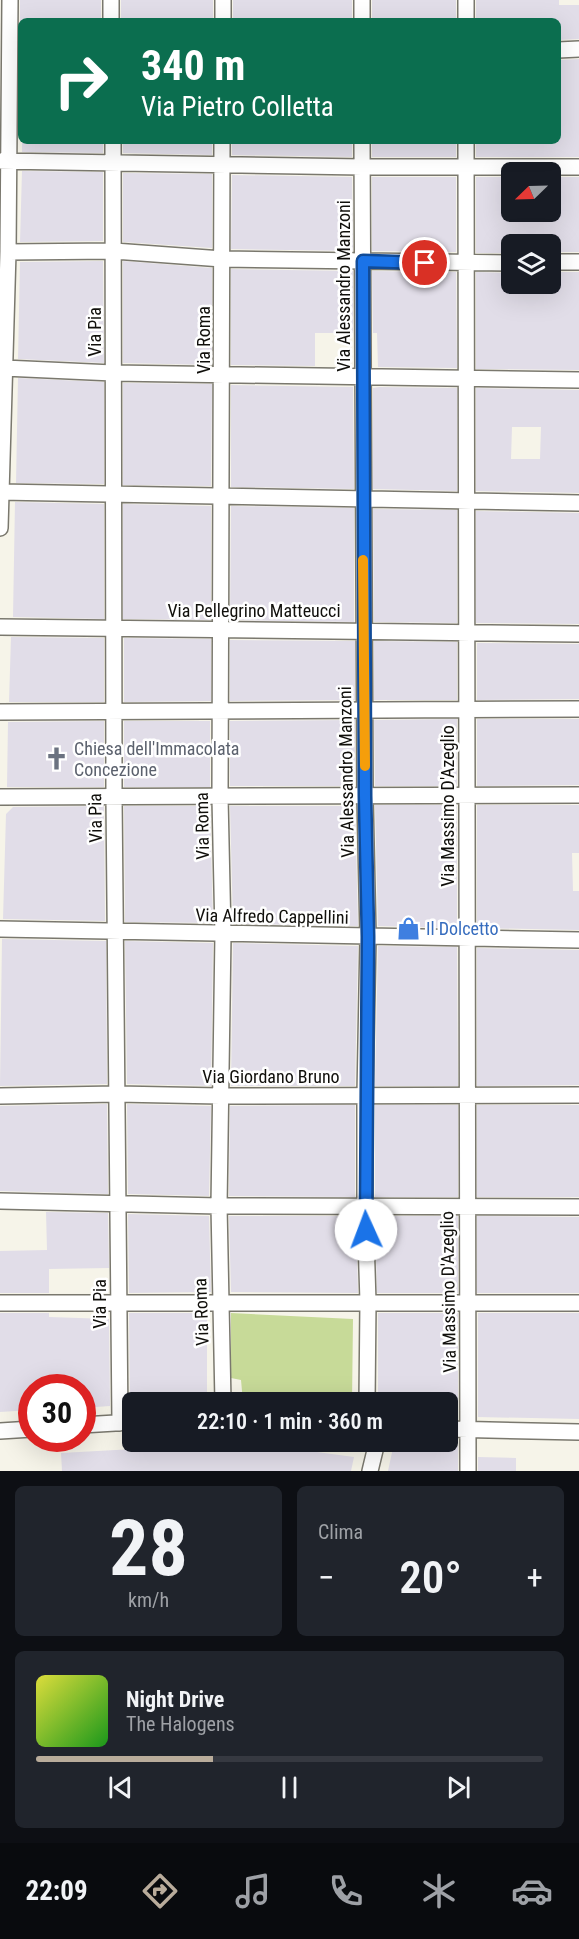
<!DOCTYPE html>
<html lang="it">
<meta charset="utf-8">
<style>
body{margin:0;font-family:"Roboto Condensed",sans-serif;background:#20242c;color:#f1f3f6;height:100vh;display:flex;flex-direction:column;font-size:22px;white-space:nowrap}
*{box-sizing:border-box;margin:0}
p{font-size:20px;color:#9ea1a6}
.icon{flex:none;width:33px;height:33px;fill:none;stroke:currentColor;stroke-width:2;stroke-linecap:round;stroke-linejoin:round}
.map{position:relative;height:1471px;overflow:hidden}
.details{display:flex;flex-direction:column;gap:15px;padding:15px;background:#0d0f14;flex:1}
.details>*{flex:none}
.top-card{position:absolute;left:18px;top:18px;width:543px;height:126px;border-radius:9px;box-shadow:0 6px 24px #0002;background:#0b6e4f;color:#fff;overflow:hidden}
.needle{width:39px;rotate:247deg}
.buttons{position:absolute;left:501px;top:162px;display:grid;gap:12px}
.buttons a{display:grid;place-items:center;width:60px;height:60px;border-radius:9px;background:#171b24;box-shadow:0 6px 24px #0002;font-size:30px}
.speed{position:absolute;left:18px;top:1374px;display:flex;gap:12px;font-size:30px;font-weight:700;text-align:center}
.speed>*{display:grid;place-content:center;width:78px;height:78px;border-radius:50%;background:#171b24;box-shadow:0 6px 24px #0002;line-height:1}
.speed .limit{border:9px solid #d22;background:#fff;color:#111}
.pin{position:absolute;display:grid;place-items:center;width:51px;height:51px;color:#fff;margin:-26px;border:3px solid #fff;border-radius:50%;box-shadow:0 2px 6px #0007}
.me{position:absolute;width:66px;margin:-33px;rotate:358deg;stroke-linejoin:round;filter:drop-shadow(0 0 4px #0008)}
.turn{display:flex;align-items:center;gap:21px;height:126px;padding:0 24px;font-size:27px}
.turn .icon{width:78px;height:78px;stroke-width:2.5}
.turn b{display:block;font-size:42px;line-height:51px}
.big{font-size:45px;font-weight:600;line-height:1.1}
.details .card{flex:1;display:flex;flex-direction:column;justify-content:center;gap:9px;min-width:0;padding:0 21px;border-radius:9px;background:#20242c}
.details .dial{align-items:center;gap:0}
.dial b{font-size:78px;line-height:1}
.song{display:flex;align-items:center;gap:18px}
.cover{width:72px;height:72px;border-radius:9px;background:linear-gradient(135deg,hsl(60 70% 55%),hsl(120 70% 35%))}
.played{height:6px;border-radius:3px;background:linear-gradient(90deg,#b9ac9b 35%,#363941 35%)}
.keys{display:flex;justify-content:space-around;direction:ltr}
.heat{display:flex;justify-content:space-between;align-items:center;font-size:33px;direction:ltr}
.details .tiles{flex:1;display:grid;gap:15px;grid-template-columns:1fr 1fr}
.card:last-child{grid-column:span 2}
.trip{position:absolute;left:122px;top:1392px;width:336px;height:60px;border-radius:9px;background:#171b24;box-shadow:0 6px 24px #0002;font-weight:600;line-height:60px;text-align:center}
.tab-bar{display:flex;height:96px;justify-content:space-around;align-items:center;background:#090b0e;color:#9ea1a6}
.tab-bar .icon{width:42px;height:42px}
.tab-bar .on{color:#b9ac9b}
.tab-bar b{font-size:27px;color:#f1f3f6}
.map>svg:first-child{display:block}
</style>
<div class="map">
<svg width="579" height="1471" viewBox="0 0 579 1471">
<rect width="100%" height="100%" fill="#f6f4e9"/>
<path fill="#c7da98" d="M231,1313L353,1319L352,1402H243L241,1380L231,1378Z"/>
<path fill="#e1dde8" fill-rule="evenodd" d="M20,0H101V21H20Z
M121,0H213V21H121Z
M233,0H352V21H233Z
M372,0H456V21H372Z
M476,0H559V5H579V39L558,40V21H476Z
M579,59V157H476V141H558V60Z
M22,141H103V153L22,152Z
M123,141H212V155L123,153Z
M232,141H352V157L232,155Z
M372,141H456V157H372Z
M22,171L103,172V241L20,242Z
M123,173L212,174V248L123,242Z
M232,175L352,177L353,251L231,249Z
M372,177H456V252L372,251Z
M476,177H512L513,220L550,218V177H579V252H550V244H512V253H476Z
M103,261L104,363L18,359L20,262Z
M123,261L212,268V365L123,363Z
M231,269L353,271V333H315V366L231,365Z
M372,271L456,272L457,368L378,367L377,333H373Z
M476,272L512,273V284H550V272H579V370L476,369Z
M18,378L104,382V484L16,483Z
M123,383L212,384L211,486L123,485Z
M231,385L353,387L354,489L231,487Z
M379,387L457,388V491L373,489V388Z
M476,388L579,390V493L476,491ZM512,427H541L540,459H511Z
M15,502L104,504V619L13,617Z
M123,504L211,506V620L123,619Z
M231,506L354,508V622L230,620Z
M373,509L457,510V623L374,622Z
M476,511L579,513V624L476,623Z
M11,637L104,638V702H9Z
M124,638L211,639V701L124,702Z
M230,640L355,641V700L230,701Z
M374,641L457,642V700H374Z
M477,643L579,644V699L477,700Z
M457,719V786H375L374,720Z
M477,719H579V785L477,786Z
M355,720V786H230V721Z
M104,721V787H7L8,722Z
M124,721H210V787H124Z
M375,805H457V928L378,926Z
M477,805H579V853H572L573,891H579V930L477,928Z
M104,806L105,921L3,919L6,814L13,807Z
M124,806H210L213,923L125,922Z
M230,806H355L358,926L233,924Z
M2,939L106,941L107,1084L0,1086Z
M125,941L213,943L211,1086L127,1084Z
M233,943L358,946L355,1086H231Z
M378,946L457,947L458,1086H375Z
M477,948L579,950V1085L477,1086Z
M107,1104L108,1194L0,1191V1106Z
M127,1104L211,1106L209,1196L128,1194Z
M355,1105V1197L229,1196L230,1106Z
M375,1105H458V1197H375Z
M477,1105H579V1197H477Z
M46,1212L108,1213L109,1268L49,1269V1293H0V1251L47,1250Z
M128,1214L209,1216L211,1292L129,1293Z
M229,1216H356L358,1293L231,1292Z
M375,1216H458V1293H377Z
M477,1216L579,1217V1293H477Z
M0,1313H49V1317L109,1319L110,1406L82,1408V1388H32V1410L0,1412Z
M129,1313H207V1402H132L130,1406Z
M378,1313H458V1417H447V1402H378Z
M478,1313H579V1419L478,1417Z
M152,1442H242L354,1457L351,1471H62L61,1453L152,1448Z
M394,1443L458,1446V1471H388Z
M478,1457L516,1458V1471H478Z"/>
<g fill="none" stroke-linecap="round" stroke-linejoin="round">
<defs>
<path id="street" d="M111,0V21
M362,0V21
M223,21V0
M466,21V0
M558,50L579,49
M113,141L114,797L120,1423
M222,141L220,798L223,934L219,1206L223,1402
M362,141L365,797L368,937L365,1095V1206L368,1302L367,1402
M466,141L468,1471
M0,161L362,167H579
M8,252L114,251L222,259L512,263
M550,262H579
M4,368L113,373L579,380
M0,492L579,503
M0,528L8,252L10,0
M0,627L579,634
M0,712L579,709
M0,797L579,795
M0,929L579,940
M0,1096L117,1094L220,1096L579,1095
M0,1201L219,1206L579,1207
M0,1303H579
M82,1425L132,1422
M447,1429L579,1432
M0,1431L32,1429
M370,1471L377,1442"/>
</defs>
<use href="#street" stroke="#7a786e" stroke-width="18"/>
<use href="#street" stroke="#fff" stroke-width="15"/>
</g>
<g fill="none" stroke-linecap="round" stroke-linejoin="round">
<defs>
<path id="route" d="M366,1230L368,937L365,796L363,261L425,263"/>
</defs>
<use href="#route" stroke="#114b97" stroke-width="15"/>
<use href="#route" stroke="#1a73e8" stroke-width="10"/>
<path stroke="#f59e0b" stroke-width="10" d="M363,560L365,766"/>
</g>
<defs>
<symbol id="church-bare" viewBox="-9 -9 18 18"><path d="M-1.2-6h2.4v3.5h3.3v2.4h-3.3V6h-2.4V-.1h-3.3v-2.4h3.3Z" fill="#6b7280" stroke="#fff" stroke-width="2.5" paint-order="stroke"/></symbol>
<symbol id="shop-bare" viewBox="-9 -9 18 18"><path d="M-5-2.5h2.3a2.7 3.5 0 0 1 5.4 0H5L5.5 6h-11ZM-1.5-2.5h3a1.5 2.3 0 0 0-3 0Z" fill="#3f7fe0" stroke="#fff" stroke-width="2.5" paint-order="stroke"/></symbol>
</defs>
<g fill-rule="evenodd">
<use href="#church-bare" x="40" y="742" width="33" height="33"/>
<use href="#shop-bare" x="392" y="912" width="33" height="33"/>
</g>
<g text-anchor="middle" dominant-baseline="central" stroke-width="5" stroke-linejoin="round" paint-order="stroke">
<g font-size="18" fill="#100f0b" stroke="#fff">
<text transform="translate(343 286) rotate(-90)">Via Alessandro Manzoni</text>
<text transform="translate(94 332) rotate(-90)">Via Pia</text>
<text transform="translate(203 340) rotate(-90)">Via Roma</text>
<text x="254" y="610">Via Pellegrino Matteucci</text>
<text transform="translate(346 772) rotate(-91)">Via Alessandro Manzoni</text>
<text transform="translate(447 806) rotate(-90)">Via Massimo D'Azeglio</text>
<text transform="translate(95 818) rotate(-91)">Via Pia</text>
<text transform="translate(202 826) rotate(-91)">Via Roma</text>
<text transform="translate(272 916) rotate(1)">Via Alfredo Cappellini</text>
<text x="271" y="1076">Via Giordano Bruno</text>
<text transform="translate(448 1292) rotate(-91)">Via Massimo D'Azeglio</text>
<text transform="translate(99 1304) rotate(-90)">Via Pia</text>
<text transform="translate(201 1312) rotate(-92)">Via Roma</text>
</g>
<g font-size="18" fill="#5b616d" stroke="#fff" text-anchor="start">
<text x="74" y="748">Chiesa dell'Immacolata<tspan x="74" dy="21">Concezione</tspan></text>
</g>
<g font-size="18" fill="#366cbe" stroke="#fff" text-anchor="start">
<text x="426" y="928">Il Dolcetto</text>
</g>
</g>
</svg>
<div class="buttons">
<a><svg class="needle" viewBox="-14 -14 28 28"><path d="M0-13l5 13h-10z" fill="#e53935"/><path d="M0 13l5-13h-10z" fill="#9ea1a6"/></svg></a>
<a><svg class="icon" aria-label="layers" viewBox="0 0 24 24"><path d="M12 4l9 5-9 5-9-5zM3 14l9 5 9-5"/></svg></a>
</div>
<div class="speed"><div class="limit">30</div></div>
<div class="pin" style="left:425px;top:263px;background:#d93025"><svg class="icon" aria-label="arrive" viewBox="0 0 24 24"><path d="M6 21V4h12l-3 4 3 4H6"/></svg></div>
<svg class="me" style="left:366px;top:1230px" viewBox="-20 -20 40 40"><circle r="19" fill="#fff"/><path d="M0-13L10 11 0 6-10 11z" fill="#1a73e8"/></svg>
<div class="trip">22:10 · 1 min · 360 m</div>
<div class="top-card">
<div class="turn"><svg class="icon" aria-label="right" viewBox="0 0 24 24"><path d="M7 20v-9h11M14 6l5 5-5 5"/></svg><div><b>340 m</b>Via Pietro Colletta</div></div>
</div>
</div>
<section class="details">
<div class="tiles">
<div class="card dial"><b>28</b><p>km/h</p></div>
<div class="card"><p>Clima</p>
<div class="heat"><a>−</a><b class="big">20°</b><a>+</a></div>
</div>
<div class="card">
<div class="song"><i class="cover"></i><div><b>Night Drive</b><p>The Halogens</p></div></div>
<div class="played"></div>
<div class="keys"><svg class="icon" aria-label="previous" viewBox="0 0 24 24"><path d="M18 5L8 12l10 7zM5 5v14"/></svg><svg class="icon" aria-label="pause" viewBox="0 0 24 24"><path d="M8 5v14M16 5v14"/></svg><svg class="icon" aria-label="next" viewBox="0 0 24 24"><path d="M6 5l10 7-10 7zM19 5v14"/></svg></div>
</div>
</div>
</section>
<nav class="tab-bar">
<b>22:09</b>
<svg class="icon on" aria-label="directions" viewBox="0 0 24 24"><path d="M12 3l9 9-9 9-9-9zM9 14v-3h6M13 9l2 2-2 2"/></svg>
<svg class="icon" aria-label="music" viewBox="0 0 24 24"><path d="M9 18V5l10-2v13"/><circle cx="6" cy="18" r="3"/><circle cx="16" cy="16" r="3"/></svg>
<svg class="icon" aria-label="phone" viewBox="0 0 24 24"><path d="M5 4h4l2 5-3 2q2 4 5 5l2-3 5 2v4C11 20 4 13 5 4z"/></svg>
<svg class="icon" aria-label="climate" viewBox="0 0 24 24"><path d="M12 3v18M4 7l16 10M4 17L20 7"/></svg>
<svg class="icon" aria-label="car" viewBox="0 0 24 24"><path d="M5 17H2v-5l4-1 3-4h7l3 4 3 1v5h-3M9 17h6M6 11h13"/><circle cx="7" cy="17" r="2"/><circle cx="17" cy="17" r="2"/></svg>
</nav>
